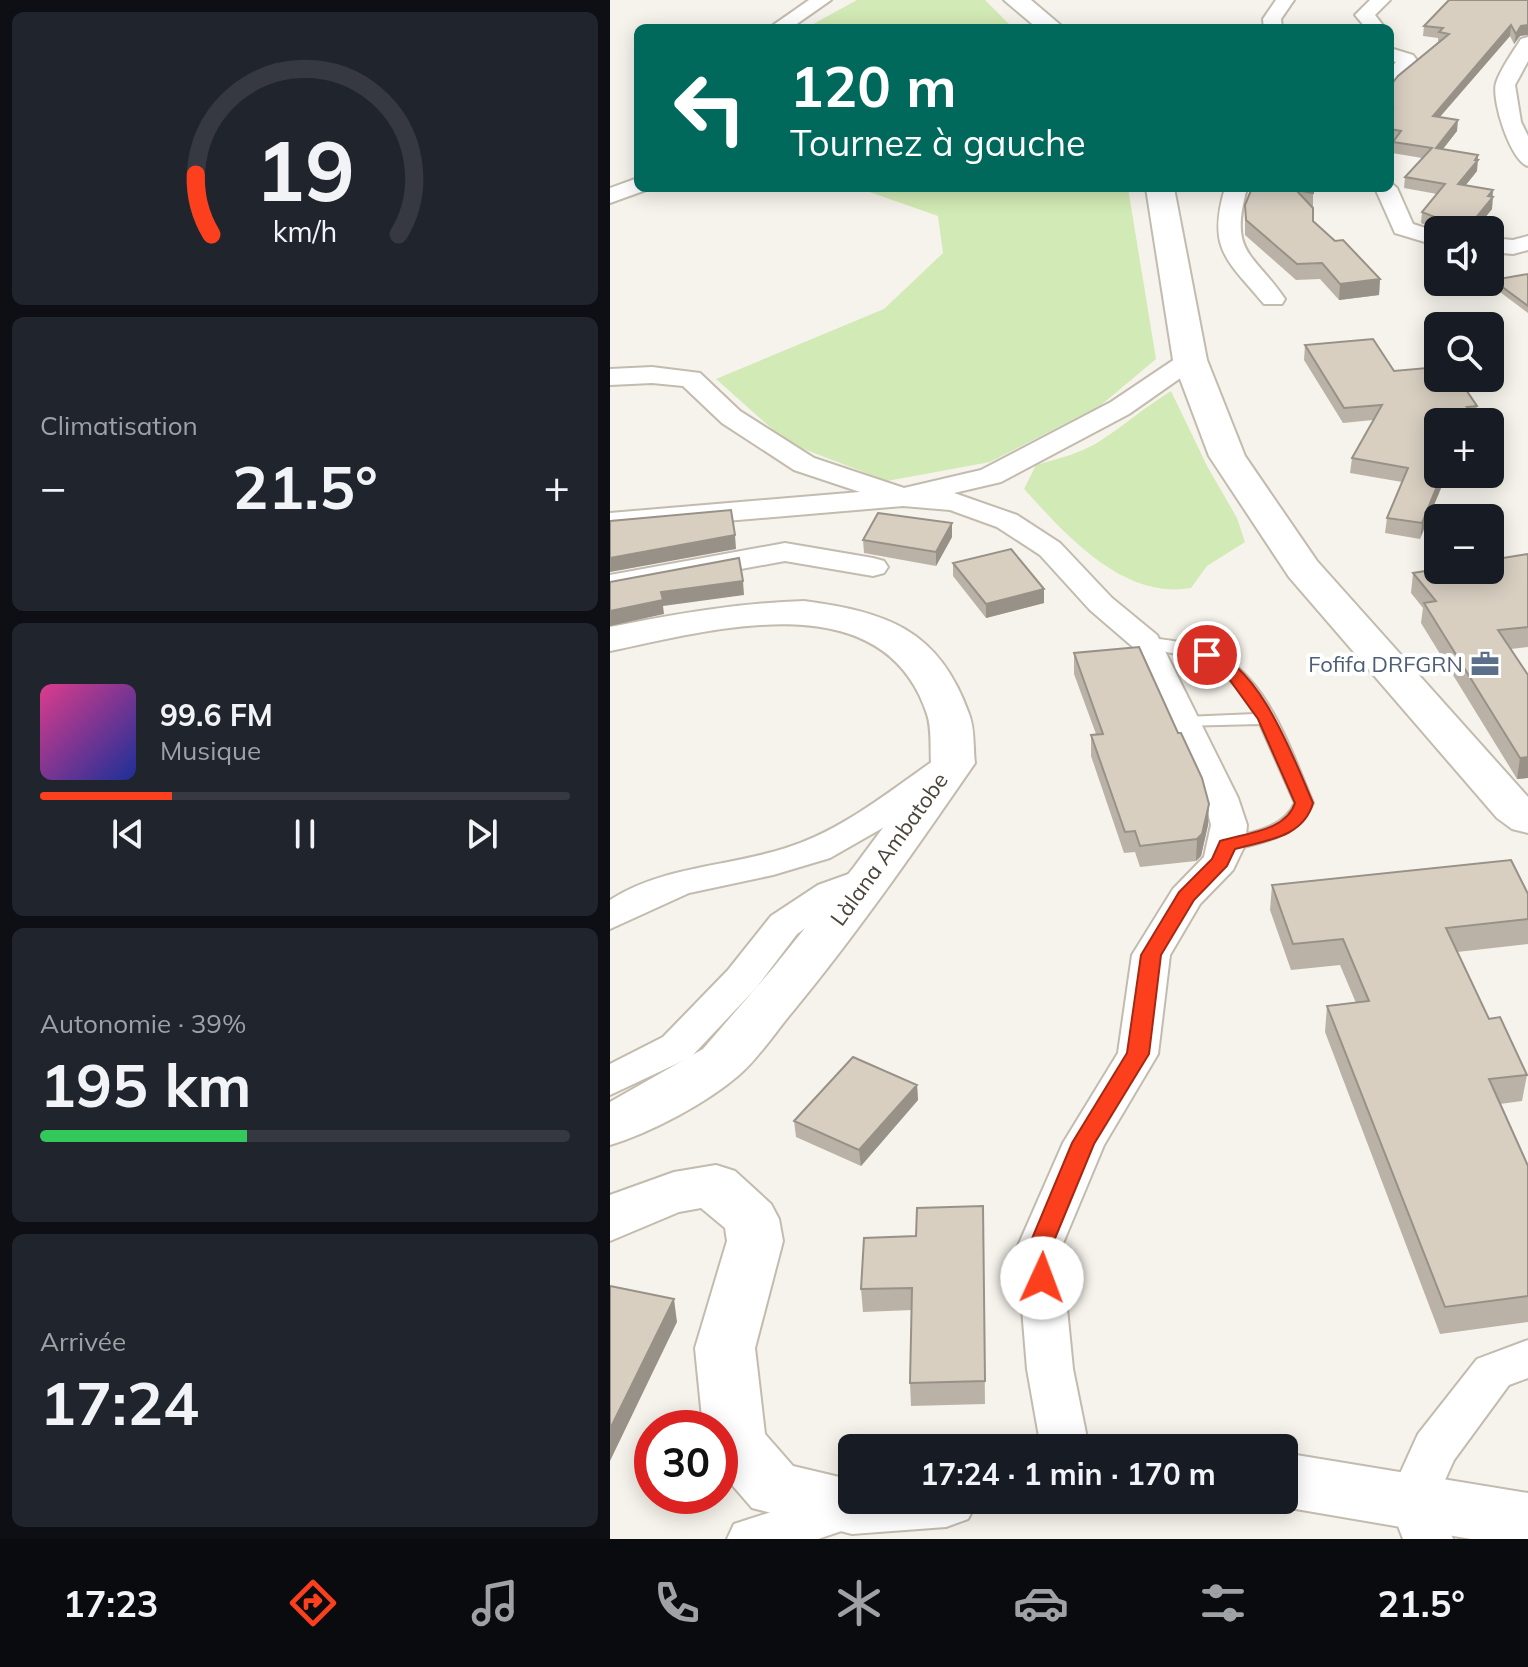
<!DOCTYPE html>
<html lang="fr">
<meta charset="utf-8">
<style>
body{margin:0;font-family:Mulish,sans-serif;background:#20242c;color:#f1f3f6;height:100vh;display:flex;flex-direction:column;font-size:30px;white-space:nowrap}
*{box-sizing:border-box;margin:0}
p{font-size:26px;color:#9ea1a6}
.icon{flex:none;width:44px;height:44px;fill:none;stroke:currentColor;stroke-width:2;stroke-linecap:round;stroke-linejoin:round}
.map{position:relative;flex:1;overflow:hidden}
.drawer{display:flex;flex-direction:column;gap:12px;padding:12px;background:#0d0f14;width:610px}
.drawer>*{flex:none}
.guide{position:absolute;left:24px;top:24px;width:760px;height:168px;border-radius:12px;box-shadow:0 4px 20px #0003;background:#00695c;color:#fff;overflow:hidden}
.buttons{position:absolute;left:814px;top:216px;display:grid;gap:16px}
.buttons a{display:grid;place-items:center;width:80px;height:80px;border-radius:12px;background:#171b24;box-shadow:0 4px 20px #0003;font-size:40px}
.speed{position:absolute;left:24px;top:1410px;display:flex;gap:16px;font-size:40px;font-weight:700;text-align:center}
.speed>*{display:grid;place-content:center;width:104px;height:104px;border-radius:50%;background:#171b24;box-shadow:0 4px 20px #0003;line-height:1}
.speed .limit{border:12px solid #d22;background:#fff;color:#111}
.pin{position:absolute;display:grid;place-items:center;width:68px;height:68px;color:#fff;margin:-34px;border:4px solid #fff;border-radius:50%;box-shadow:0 2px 8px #0007}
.me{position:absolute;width:88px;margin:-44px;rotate:2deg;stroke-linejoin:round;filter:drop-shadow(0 0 6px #0008)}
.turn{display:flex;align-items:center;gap:28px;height:168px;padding:0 24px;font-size:36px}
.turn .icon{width:104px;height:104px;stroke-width:2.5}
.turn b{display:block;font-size:56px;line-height:68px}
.big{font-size:60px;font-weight:700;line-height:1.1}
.drawer .tile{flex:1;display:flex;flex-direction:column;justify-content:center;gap:12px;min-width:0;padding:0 28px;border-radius:12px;background:#20242c}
.drawer .dial{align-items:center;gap:0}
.dial svg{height:208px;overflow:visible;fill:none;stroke:#363941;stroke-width:7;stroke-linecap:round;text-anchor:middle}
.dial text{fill:#f1f3f6;stroke:none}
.song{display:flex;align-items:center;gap:24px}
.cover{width:96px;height:96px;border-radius:12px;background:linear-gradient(135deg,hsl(330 70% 55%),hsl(230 70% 35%))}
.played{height:8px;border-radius:4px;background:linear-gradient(90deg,#fc3f1d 25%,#363941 25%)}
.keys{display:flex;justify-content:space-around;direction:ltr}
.heat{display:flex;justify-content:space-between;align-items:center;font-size:44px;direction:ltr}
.charge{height:12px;border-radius:6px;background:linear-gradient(90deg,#34c759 39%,#363941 0)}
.trip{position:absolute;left:228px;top:1434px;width:460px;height:80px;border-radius:12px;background:#171b24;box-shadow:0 4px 20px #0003;font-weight:700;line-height:80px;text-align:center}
.dock{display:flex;height:128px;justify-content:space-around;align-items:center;background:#090b0e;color:#9ea1a6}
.dock .icon{width:56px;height:56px}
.dock .on{color:#fc3f1d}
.dock b{font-size:36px;color:#f1f3f6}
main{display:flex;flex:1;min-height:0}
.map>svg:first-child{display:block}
</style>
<main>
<section class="drawer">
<div class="tile dial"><svg viewBox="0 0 100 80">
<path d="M14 69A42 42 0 1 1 86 69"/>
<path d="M14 69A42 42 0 0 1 8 46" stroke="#fc3f1d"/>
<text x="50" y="56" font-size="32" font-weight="700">19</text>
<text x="50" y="72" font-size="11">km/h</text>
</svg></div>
<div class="tile"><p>Climatisation</p>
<div class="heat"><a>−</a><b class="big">21.5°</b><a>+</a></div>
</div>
<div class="tile">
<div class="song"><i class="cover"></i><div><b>99.6 FM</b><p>Musique</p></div></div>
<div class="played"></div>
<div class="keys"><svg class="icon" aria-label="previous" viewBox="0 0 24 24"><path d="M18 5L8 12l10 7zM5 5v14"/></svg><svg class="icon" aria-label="pause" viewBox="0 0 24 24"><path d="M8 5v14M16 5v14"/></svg><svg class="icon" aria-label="next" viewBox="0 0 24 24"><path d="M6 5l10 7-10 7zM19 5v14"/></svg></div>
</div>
<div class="tile"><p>Autonomie · 39%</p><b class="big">195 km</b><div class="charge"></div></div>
<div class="tile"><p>Arrivée</p><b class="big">17:24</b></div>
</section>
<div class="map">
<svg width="918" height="1539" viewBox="0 0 918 1539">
<rect width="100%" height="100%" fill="#f6f3ec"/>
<path fill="#d2eab5" d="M247,0H375L403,28H196Z
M248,188H518L546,359L490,406L380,462L277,481L178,443L106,379L274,309L333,253L328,216Z
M561,391L597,466L627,518L635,542L597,566L581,588C513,600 456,535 414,489L426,465C447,459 468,454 487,443C512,427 535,407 561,391Z"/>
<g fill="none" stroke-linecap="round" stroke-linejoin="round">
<defs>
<path id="service" d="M536,637C558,641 583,642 603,651C659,678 680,750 703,803C687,839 651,842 617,851L610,849L608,845L610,841C637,833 672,831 685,803L650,724L569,726L566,722L575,717L645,714C609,654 591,661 530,646L528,642L530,638Z"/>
<path id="minor" d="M199,0H221L181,28H159Z
M666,0H684L671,19L672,28H654L653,19Z
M760,0H780L765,15L775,28H756L745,15Z
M918,37V61L905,85L911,122L918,136V166C901,162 881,100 886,83C891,68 903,52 911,39Z
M780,48L803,55L806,59C804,71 791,84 780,87V69L786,62L780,60Z
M28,178V188L36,190L0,203V188Z
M780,182L787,188L803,224L828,232V246L785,233L765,188H780Z
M615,188H637C619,254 642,251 675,299L672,304H654C617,260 597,249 615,188Z
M918,236V250L903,254L880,252V238L903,240Z
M580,352L589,355L593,360L589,365L519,414L391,482L344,493L407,515L450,543L502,598L547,635L628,798L637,825L635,845L623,870L590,904L560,955L548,1054L494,1145L451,1248L463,1369L479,1448H431L417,1369L407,1248L453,1143L508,1053L522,955L563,889L594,857L601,825L594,798L523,647L480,610L430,555L387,527L340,510L293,506L0,531V513L250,492L184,470L112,423L73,386L42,383L0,385V369L42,367L90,373L130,411L204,458L294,488L371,470L501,402L571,355Z
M175,543L263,558L274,561L278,567L274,573L263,576L175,561L0,593V575Z
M335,758L347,761L352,768L347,775L276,826L220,858L163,875L79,893L0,929V900C53,866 118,867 176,848C231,831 277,793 323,761Z
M261,866L274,870L279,878L274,886L234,901L187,934L146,988L81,1057L0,1095V1064L53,1037L118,970L161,916L208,885Z
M918,1340V1378L899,1385L844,1460L826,1500L843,1539H793L778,1500L808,1434L867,1359Z
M238,1487L242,1488V1500H259L262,1508L255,1523L208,1539H117L124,1524Z"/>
<path id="tertiary" d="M394,0H421L454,28H427Z
M536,188H564L597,360L635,456L707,561L918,797V833L902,829L887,818L679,577L599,456L563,360Z
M194,601C276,612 329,629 359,714C365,729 363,747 365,763C307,847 249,931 184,1010C166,1031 149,1058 129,1075C97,1103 40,1133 0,1145V1102L93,1049L163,968L244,867L321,763C320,747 322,729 317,714C273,580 102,630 0,651V627C65,614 128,603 194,601Z
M106,1165L125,1171L161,1204L169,1219L173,1241L145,1348L155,1434L183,1466L242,1480V1500H368L358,1519L336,1527L242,1534L142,1508L110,1471V1428H93L85,1348L117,1241L115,1228L91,1208L69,1212L0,1241V1195L64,1172Z
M674,1453L918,1493V1539H861L674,1507L655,1500H674Z"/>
</defs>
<use href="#service" stroke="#c2bbae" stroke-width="4"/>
<use href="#minor" stroke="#c2bbae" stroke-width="4"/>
<use href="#tertiary" stroke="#c2bbae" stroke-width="4"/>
<use href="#service" fill="#fff" fill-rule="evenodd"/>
<use href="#minor" fill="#fff" fill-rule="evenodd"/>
<use href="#tertiary" fill="#fff" fill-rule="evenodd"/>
</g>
<path fill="#bab2a6" d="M918,0L910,36L904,44L900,36L830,117L847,131L833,149L868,155L867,171L855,186L883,197L882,209L865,230L828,231L811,223L812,212L827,194L794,188L795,177L812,158L782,153L784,141L780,140V86L828,42V38L813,36L814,26Z
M642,188H703V221L770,279L769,295L729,300L710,279L686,280L635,235V205Z
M918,274V313L882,286L883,280Z
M695,345L784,371L867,406L865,421L857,422H828L810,539L775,533L777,518L792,482L740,473L742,458L763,420L733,423L694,360Z
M342,537L326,566L254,553L253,540Z
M918,554V647L901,649L918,778L907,779L811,623L813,608L801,593L803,573Z
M343,563L434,589V603L376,618L343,576Z
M464,653L598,825L591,856L586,861L530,867L525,852L514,853L481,756V735L486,734L464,674Z
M662,885L918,894V944L847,952L879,1019L917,1075L912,1101L890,1104L918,1166V1322L830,1334L715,1032L717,1006L746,1003L730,965L681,970L660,910Z
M307,1085L308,1100L251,1166L186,1137L184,1121Z
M373,1206L375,1404L301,1406L300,1383L302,1310L253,1312L251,1289L306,1236Z"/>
<path fill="#979187" d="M901,25L900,36L821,127L823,116Z
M918,25V35L910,36L904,44L906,34L911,26Z
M848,120L847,131L825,159L826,148Z
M868,155L867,171L847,196L848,184Z
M883,190L882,209L865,230H860V225Z
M770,279L769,295L729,300L730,284Z
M832,474H837L810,539L812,523Z
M342,523V537L326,566V552Z
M125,535L126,549L0,572V558Z
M133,581L134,595L53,606L54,614L0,626V611L51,592Z
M434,589V603L376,618V604Z
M918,757V778L907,779L910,758Z
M599,804L598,825L591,856L586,861L587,839Z
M307,1085L308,1100L251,1166L249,1150Z
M64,1299L67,1322L0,1461V1429Z"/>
<path fill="#d8cfc1" stroke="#979187" stroke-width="2" d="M839,0H918V25L911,26L906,34L901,25L823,116L848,120L826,148L868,155L865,160H868L848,184L883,190L878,196L883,197L860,225L832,220L812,212L835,184L795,177L822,148L783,142L791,131L780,129V113L783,109L780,108V86L788,76L839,34L829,32L833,28L814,26Z
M642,188H703V193L686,190L703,208V221L725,241L733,240L770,279L730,284L712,263L687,264L636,220L635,205Z
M918,274V306L883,280Z
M763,339L784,371L828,367V378H848L867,406L857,407L859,409L854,422H828V474H832L812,523L777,518L798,468L742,458L772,405L734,408L695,345Z
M121,510L125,535L0,558V521Z
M268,513L342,523L326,552L253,540Z
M401,549L434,589L376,604L343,563Z
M918,554V627L888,630L918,675V757L910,758L814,603L826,601L803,573L828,569V570H880V560Z
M129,558L133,581L51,592L53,600L0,611V582Z
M529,647L568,733H571L592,778L599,804L592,834L587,839L530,846L525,831L515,832L481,735L493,734L464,653Z
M901,860L918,894V919L836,928L879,1019L890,1017L917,1075L879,1079L918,1166V1296L835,1307L717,1006L759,1001L733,939L683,944L662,885Z
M243,1057L307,1085L249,1150L184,1121Z
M373,1206L375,1381L300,1383L302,1288L251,1289L254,1238L306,1236L307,1208Z
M0,1286L64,1299L0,1429Z"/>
<path fill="#fc3f1d" stroke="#a42913" stroke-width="2" d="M597,650C650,664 683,757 703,803C693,838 656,840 625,849L617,866L584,900L551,955L539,1054L484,1144L441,1248L444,1278L440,1285L432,1288L424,1285L418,1248L462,1143L517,1053L531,955L569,892L602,859L610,841C636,833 676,831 685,803L648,719L614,672L588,655Z"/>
<defs>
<symbol id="office-bare" viewBox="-9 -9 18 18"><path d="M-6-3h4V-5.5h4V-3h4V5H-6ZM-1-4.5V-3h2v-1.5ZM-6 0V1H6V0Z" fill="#5c6f8a" stroke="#fff" stroke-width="2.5" paint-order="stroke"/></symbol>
</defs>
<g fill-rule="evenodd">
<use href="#office-bare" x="855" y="644" width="40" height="40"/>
</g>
<g text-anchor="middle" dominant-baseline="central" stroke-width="8" stroke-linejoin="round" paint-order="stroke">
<g font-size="22" fill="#4e5e75" stroke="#fff" text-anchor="end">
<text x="853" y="664">Fofifa DRFGRN</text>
</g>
<g font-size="22" fill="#4b4439" stroke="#fff">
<text transform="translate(279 849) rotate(-54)">Làlana Ambatobe</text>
</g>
</g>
</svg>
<div class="buttons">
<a><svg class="icon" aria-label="sound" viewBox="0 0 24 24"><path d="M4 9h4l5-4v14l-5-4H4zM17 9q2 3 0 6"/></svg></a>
<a><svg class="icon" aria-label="search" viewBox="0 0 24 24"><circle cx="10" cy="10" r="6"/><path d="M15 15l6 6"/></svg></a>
<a>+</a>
<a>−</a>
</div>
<div class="speed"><div class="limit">30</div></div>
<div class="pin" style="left:597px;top:655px;background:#d93025"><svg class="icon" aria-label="arrive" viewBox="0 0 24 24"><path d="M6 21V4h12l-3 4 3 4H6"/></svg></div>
<svg class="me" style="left:432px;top:1278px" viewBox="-20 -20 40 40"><circle r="19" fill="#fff"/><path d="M0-13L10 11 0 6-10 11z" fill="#fc3f1d"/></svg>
<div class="trip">17:24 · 1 min · 170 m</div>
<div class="guide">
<div class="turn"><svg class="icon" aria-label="left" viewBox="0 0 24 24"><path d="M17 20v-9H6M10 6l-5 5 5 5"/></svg><div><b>120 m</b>Tournez à gauche</div></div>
</div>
</div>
</main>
<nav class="dock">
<b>17:23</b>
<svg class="icon on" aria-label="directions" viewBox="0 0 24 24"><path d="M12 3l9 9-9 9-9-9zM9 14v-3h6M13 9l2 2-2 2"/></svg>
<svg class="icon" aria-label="music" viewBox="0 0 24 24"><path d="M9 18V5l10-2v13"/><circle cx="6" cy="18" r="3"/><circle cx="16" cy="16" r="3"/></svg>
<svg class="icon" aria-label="phone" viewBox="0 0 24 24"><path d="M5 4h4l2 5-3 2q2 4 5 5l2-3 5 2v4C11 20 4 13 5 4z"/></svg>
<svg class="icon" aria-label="climate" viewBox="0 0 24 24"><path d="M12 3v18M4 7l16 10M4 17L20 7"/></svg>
<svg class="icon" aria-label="car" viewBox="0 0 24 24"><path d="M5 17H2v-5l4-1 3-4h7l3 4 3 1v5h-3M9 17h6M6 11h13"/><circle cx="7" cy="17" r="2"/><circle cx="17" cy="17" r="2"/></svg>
<svg class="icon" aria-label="filters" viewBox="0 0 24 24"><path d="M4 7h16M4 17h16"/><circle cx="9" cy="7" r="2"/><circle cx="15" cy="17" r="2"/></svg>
<b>21.5°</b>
</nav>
